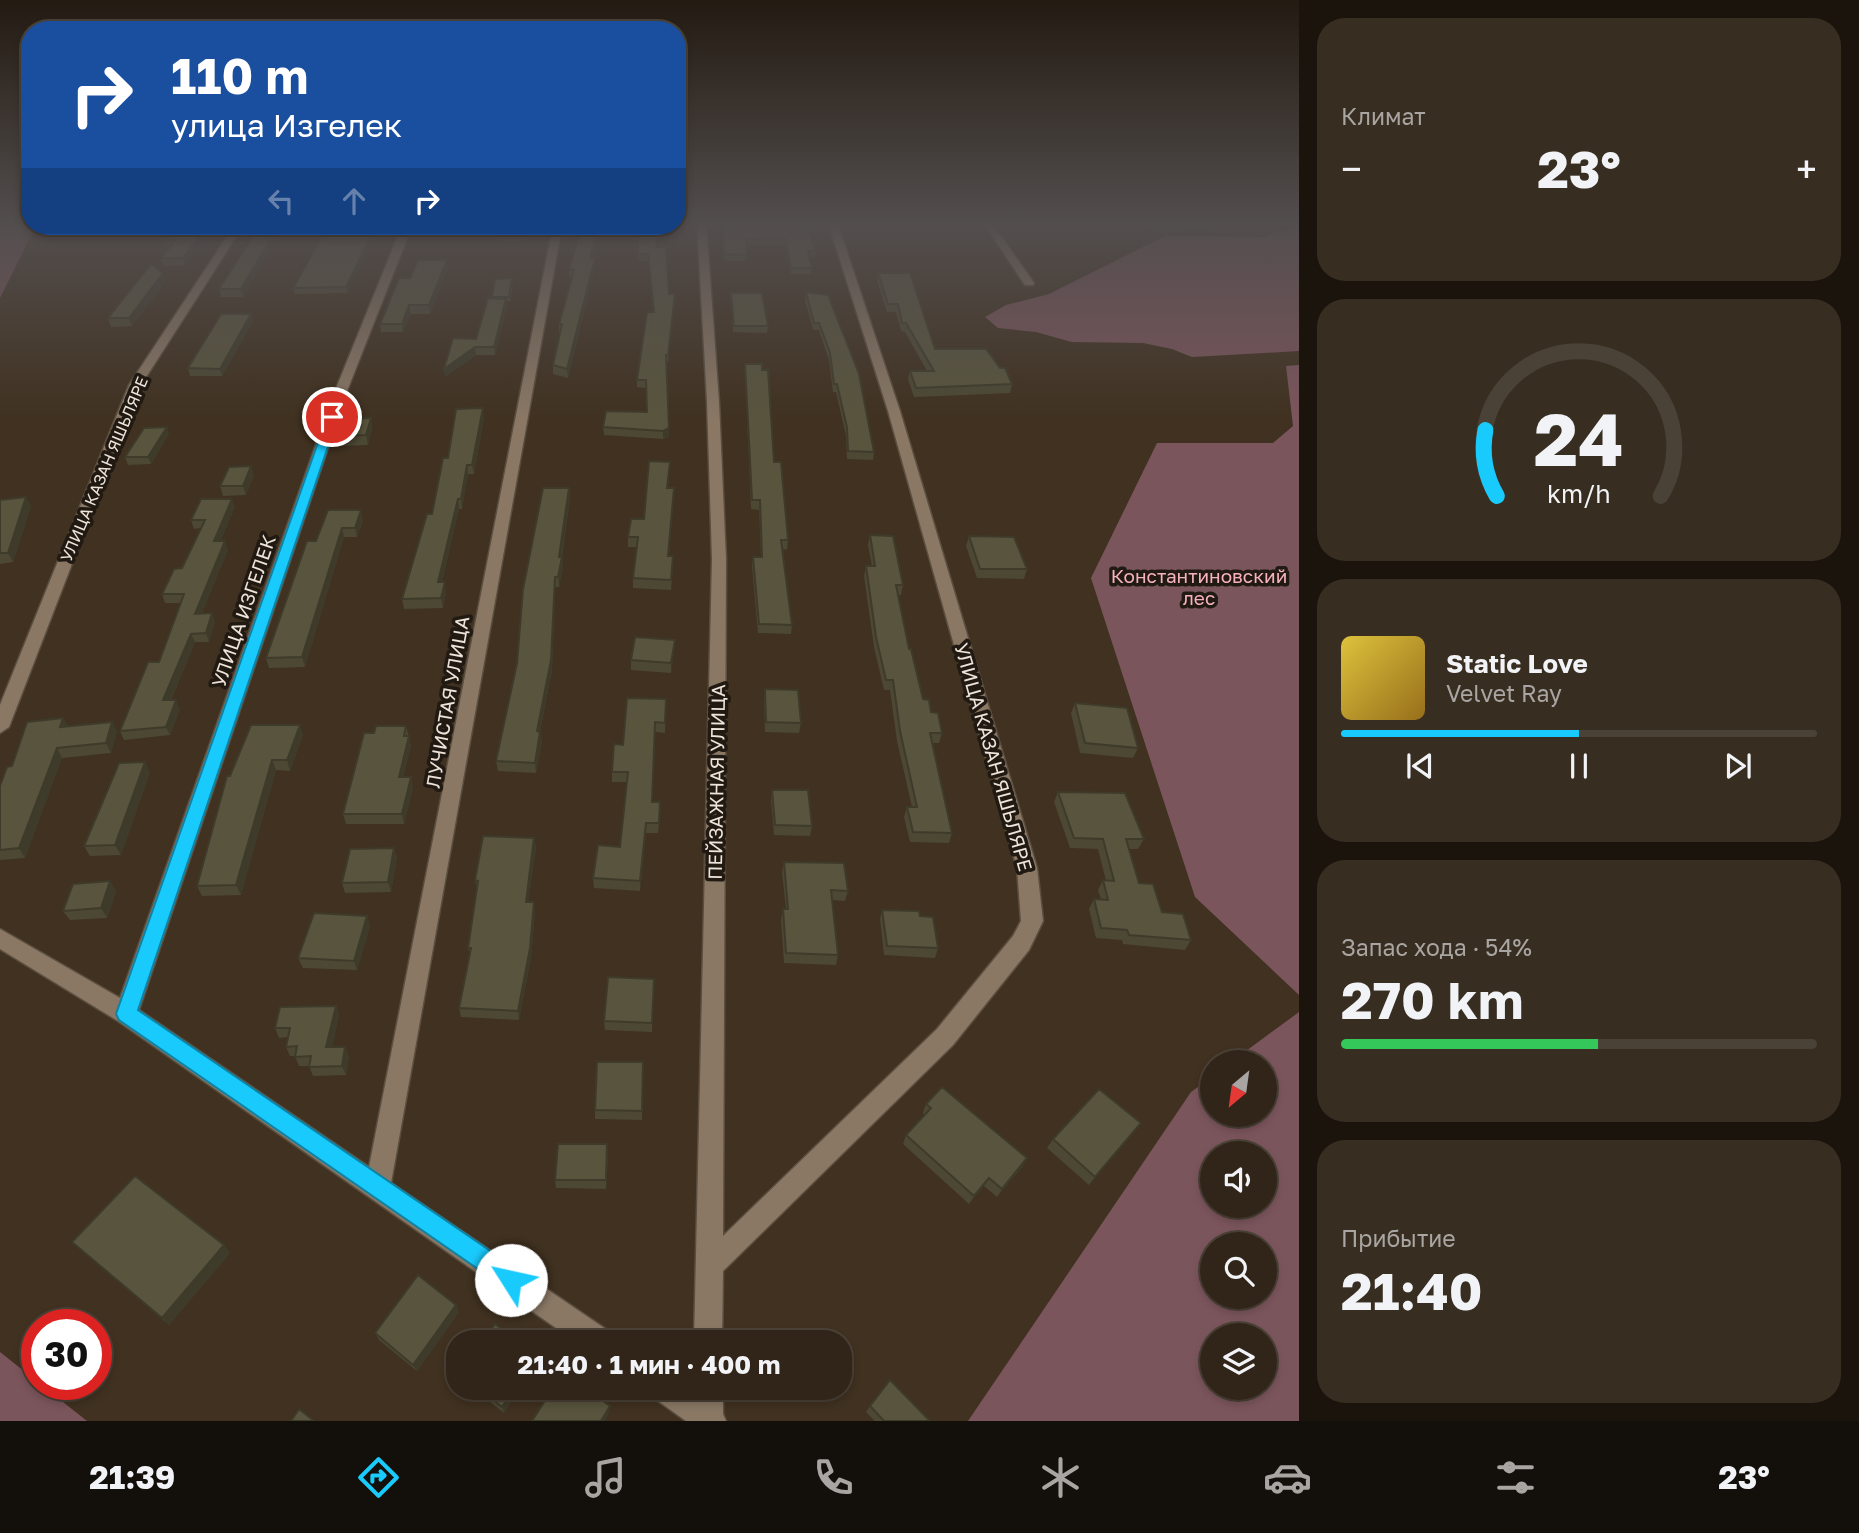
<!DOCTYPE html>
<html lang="ru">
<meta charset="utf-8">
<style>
body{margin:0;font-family:"Golos Text",sans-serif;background:#382d21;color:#f1f3f6;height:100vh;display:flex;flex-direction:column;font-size:26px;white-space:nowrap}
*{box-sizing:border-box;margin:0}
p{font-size:23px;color:#a8a5a2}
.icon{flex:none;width:38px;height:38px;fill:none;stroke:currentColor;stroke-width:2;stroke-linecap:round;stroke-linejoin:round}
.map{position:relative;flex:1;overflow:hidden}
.details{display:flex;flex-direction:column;gap:18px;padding:18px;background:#1a140d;width:560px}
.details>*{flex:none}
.banner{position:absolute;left:21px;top:21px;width:665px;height:214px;border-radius:28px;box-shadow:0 4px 10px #0003,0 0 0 2px #4b4237;background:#1a4fa0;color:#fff;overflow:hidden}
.needle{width:46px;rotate:209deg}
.controls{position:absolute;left:1200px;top:1050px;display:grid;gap:14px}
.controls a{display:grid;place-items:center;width:77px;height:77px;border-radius:50%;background:#302518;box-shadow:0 4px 10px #0003,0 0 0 2px #4b4237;font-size:35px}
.speed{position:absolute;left:21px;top:1309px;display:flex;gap:14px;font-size:35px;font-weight:700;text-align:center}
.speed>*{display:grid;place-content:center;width:91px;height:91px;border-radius:50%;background:#302518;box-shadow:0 4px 10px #0003,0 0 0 2px #4b4237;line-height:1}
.speed .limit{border:10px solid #d22;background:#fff;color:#111}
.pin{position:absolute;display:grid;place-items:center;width:60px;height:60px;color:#fff;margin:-30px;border:4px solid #fff;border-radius:50%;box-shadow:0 2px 7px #0007}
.me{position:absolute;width:77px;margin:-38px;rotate:305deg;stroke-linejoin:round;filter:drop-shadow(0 0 5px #0008)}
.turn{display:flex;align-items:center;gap:24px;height:147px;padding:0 35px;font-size:32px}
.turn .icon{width:91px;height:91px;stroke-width:2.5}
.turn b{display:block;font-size:49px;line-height:60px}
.lanes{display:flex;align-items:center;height:66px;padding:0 35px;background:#0003;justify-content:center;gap:35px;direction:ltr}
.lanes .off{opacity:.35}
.big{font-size:52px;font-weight:700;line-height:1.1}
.details .widget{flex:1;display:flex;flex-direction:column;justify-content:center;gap:10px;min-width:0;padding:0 24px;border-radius:28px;background:#382d21}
.details .dial{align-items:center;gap:0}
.dial svg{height:182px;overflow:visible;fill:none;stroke:#4b4237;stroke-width:7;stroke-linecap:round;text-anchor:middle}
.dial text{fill:#f1f3f6;stroke:none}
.song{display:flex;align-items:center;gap:21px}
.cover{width:84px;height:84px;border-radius:10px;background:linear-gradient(135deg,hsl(50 70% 55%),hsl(40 70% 35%))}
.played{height:7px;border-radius:4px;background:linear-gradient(90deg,#19cafc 50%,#4b4237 50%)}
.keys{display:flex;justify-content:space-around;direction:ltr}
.heat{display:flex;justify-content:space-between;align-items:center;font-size:38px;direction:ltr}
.charge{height:10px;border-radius:5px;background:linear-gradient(90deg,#34c759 54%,#4b4237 0)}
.trip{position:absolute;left:446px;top:1330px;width:406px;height:70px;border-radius:28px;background:#302518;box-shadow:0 4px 10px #0003,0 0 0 2px #4b4237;font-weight:700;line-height:70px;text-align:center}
.tabs{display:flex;height:112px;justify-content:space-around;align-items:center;background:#130f0a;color:#a8a5a2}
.tabs .icon{width:49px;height:49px}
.tabs .active{color:#19cafc}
.tabs b{font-size:32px;color:#f1f3f6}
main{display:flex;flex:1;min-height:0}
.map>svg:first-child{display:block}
</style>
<main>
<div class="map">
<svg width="1299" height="1421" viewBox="0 0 1299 1421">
<rect width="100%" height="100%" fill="#403120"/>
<path fill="#7b555c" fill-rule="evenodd" d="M0,222H30V226H36L0,298Z
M1299,226V351L1192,357L1172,349L1143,343L1072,342L1036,332L998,328L985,317L1006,305L1049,294L1165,236L1263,237Z
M1299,365V995L1195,897L1091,578L1157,443H1273L1293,426L1286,366Z
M1299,1012V1421H968L1191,1092L1213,1076V1115H1265V1062H1231ZM1265,1153V1206H1213V1153ZM1265,1244V1297H1213V1244ZM1265,1335V1388H1213V1335Z
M0,1352L87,1421H0Z"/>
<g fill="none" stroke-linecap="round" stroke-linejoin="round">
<defs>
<path id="street" d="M697,222H706L719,402L726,559L723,1236L937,1029L1013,936L1021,921L1017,868L888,411L828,222H837L900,411L1037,868L1043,921L1029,950L953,1045L723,1271L722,1342H694L712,559L707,402Z
M983,222H991L1034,283L1033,285H1025Z
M234,226H243L141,385L9,727L0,733V705L129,385Z
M402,226H412L347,391L139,1010L369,1167L553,226H562L391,1183L610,1332L614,1342H576L118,1021L0,949V929L120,998L335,391Z
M649,1388H689L693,1391V1388H723V1414L726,1421H686L654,1398Z"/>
</defs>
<use href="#street" stroke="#5b4e3f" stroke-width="3"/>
<use href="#street" fill="#8a7865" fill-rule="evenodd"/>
</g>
<path fill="#4c4834" d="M718,222H804L816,250L815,257H809L812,268L811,274H791L785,245H746V261H724L722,226H719Z
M1144,222H1209L1210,223L1208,229L1153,230Z
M173,226H214L185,266H163L161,258L169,247H165L162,240Z
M268,226H294L290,232H278L279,236L243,297H221L219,289L268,229Z
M328,226H379L347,293L295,294L293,288Z
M424,226H451L449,231H425Z
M500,226H528L525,241H499L498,234Z
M574,226H595L594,229H598V237L593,258L595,266L568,378L553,374V365L560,332H559V324L571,277H569V269L581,229H574Z
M634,226H660L657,247L669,294H675L668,362H666L669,437L663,439L604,435L603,427L647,412L646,388L637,387V380L654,312L648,261H638V231H634Z
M447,260L448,268L430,314H411L403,332H381L380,324Z
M878,273L935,349L1012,384L1010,393L914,397L908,379L910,371H927L905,332L901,331L896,312H887L877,281Z
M166,281L132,326L111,327L108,318Z
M513,282L510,301H506L507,306L495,355H476L445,377L476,339L492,297Z
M806,292L828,295L874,452L873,460L847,459L846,436L836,392H833L829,360L819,330H813L805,300Z
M731,293L768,326L767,333L733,332Z
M253,321L222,376H190L188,368Z
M745,364L774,462L788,540L787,550L783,549L792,625L791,634L758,633L752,566L753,557H761L759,510L751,509L745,372Z
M371,418L372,428L368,445L339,446L336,436Z
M484,418L474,474H468L462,509H459L442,582L446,592L443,608L404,609L402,599L432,514L448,458Z
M169,434L151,464L128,465L125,457Z
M669,472L668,488H674L669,556L673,566L671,590L633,588V578L637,547H628V537L644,519Z
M254,475L246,495L223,496L220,486Z
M569,488L570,498L562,557L563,567L559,587H555L552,670L540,732L542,742L536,773L498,771L496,761Z
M0,500L31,506L13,562L0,564Z
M235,507L220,541L228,550L202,613H212L215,622L209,642H195L171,700L180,709L170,735L124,740L120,731L159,662L181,603H165L162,594L182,568L201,528L194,529L191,520Z
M328,510L363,520L357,537H344L305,667L269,668L266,658L316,541Z
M870,535L903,585L901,595H898L909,649L923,699L942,733L939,743H933L952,833L949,843L910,842L904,817L907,807H912L897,741L890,690H884L874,647L864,576L866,566H872L868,545Z
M969,536L1027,569L1024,579L977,578L966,546Z
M675,640L674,650L671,673L631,670V660Z
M765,689L801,723L799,733L765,732L764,699Z
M666,699L665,733L655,732L652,802L660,812L658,833H646L640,891L594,888L593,878L620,847L627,782H612V772L623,745Z
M1075,703L1138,748L1133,758L1080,753L1071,713Z
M112,722L117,732L111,753L62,758L25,858L0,860V786L12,766L68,727Z
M406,726L411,746L403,777H411L413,788L404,824H346L343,814Z
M303,735L290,771L276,770L241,895L202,896L197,886L230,776Z
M150,772L121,855L90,856L84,846Z
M772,790L812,826L810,836L774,835L771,800Z
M1058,792L1144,839L1138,849H1129L1139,883L1162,912L1191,940L1185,950L1123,944L1122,940L1096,938L1089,909L1094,899H1101L1098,890L1103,880L1106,881L1098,849L1070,848L1054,802Z
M534,838L536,848L528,902L535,912L531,958L519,1020L461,1017L459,1008L470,954L468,948L477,889L475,880Z
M394,848L397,858L391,892L345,893L342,883Z
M784,862L848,891L845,901L832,900L838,955L836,965L784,963L781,919L783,909H786L782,872Z
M110,881L116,891L107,918L70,920L63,911Z
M882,910L920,916L938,948L935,958L884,955L880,919Z
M367,916L370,926L357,970L303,968L298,958Z
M654,979L652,1032L605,1030L604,1021Z
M336,1006L339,1015L332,1047H345L349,1056L346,1075L313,1076L309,1066H299L295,1056H290L286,1047L288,1037L279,1038L275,1028Z
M643,1062L642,1120L595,1119V1110Z
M926,1104L1027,1158L1022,1167L997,1197L984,1186L969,1204L903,1144L906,1135L924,1115L923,1113Z
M1141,1123L1089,1185L1047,1148L1053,1139Z
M608,1153L606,1189L556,1188L555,1180Z
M72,1242L224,1245L230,1253L169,1325Z
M456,1305L459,1312L417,1371L379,1340L375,1333Z
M473,1388H520L504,1413Z
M870,1406L930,1421H875L866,1412Z"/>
<path fill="#3e3b2b" d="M207,226H214L185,266L183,258Z
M289,226H294L290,232Z
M376,226H379L347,293L346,287Z
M526,226H528L525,241L524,234Z
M277,229L279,236L243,297L241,289Z
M598,229V237L591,266L590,258Z
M595,258V266L568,378L567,369Z
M447,260L448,268L430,314L429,305Z
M163,273L166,281L132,326L129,318Z
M506,299L507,306L495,355L494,347Z
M409,305L411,314L403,332L402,324Z
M251,314L253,321L222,376L220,369Z
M475,347L476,355L445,377L444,369Z
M483,408L484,418L474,474L472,465Z
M371,418L372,428L368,445L366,435Z
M167,427L169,434L151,464L148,457Z
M669,428V437L663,439V431Z
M467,465L468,474L462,509L461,499Z
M251,466L254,475L246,495L243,486Z
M569,488L570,498L560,567L559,557Z
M26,497L31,506L13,562L8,553Z
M232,499L235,507L217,550L214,541Z
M458,499L459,509L440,592L438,582Z
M361,510L363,520L357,537L355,528Z
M342,528L344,537L305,667L302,657Z
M225,541L228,550L198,623L195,614Z
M562,557L563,567L559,587L558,577Z
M555,577V587L552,670L538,741L537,731Z
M445,582L446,592L443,608L441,598Z
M212,613L215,622L209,642L206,633Z
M191,634L195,642L167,709L163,700Z
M675,640L674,650L671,673V663Z
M176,700L180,709L170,735L166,727Z
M63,718L69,727H60Z
M112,722L117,732L111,753L106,743Z
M300,725L303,735L290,771L287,760Z
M540,732L542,742L536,773L535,763Z
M409,736L411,746L401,787L399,777Z
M57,748L62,758L25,858L19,848Z
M272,760L276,770L241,895L236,885Z
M145,762L150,772L121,855L115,845Z
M411,777L413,788L404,824L402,814Z
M646,823V833L640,891V881Z
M534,838L536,848L527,912L526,902Z
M394,848L397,858L391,892L388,882Z
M110,881L116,891L107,918L101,908Z
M534,902L535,912L531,958L519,1020L518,1011Z
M367,916L370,926L357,970L354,961Z
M336,1006L339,1015L330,1057L326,1047Z
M345,1047L349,1056L346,1075L342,1066Z
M1141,1123L1134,1132L1089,1185L1095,1177Z
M607,1144L608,1153L606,1189V1180Z
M1027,1158L1022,1167L997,1197L1002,1189Z
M989,1178L984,1186L969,1204L974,1196Z
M224,1245L230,1253L169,1325L162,1318Z
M456,1305L459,1312L417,1371L413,1365Z
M514,1388H520L504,1413L502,1407Z
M610,1406V1412L605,1421H601Z"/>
<path fill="#58543d" stroke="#3e3b2b" stroke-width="2" d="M722,222H804L816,250L808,251L812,268H791L785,238L746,239L747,255L724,254Z
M1152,222H1209L1210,223L1155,224Z
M173,226H207L183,258H161L175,240H162Z
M328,226H376L346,287L293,288Z
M500,226H526L524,234H498Z
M638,226H659L656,247H666L669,294H675L668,355H666L669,428L663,431L603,427L606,411L647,412L646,380H637L647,312H654L648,254H638Z
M257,229H277L241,289H219Z
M581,229H598L590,258H595L567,369L553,365L562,324H559L574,270L569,269Z
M418,260H447L429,305H409L402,324H380L399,278H410Z
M151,264L163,273L129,318H108Z
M878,273H910L935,349H986L1000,368H1005L1012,384L916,388L910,371H934L906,323H902L898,304H888Z
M512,278L509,297H492L495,279Z
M806,292L828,295L859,374L874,452L848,451L847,428L837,384H834L830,353L819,323H814Z
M731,293H762L768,326H734Z
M488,298L506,299L494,347H475L444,369L453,338L476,339Z
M221,314H251L220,369L188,368Z
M745,364H762V370H768L774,462H781L788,540H781L792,625L759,624L753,557H762L760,500H752Z
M483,408L472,465H467L461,499H458L438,582H445L441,598L402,599L427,514H432L443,458H448L456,409Z
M371,418L366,435L336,436L341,419Z
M167,427L148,457H125L144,428Z
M649,461L670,462L667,488H674L668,556H673L671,580L633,578L638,537H628L631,519H644Z
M251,466L243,486H220L229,467Z
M543,488H569L559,557H562L558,577H555L551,660L537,731L540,732L535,763L496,761L517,663L523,589Z
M26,497L8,553H0V500Z
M201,499H232L214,541H225L195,614L212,613L206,633L191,634L163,700H176L166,727L120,731L148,662H159L184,594H162L174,569L182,568L205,520H191Z
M328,510H361L355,528H342L302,657L266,658L307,541H316Z
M870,535L893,536L903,585H896L909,649H911L923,699L929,700L931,712L938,713L942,733H930L952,833L913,832L907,807H917L900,731L893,680H886L876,637L866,566H875Z
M969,536L1014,537L1027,569H980Z
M635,637L675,640L671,663L631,660Z
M765,689L798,690L801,723L766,722Z
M627,698L666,699L665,723L655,722L652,802H660L659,823H646L640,881L593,878L598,845L620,847L628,772H612L614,744L623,745Z
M1075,703L1127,708L1138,748L1085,743Z
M63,718L60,727L112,722L106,743L57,748L19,848L0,850V786L7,767L12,766L27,722Z
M251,725H300L287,760H272L236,885L197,886L227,776H230Z
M376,726H406L404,736H409L399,777H411L402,814H343L364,733H374Z
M145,762L115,845L84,846L119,763Z
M772,790H808L812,826L775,825Z
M1058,792L1125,793L1144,839H1126L1139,883L1153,884L1162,912L1183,914L1191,940L1129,935L1127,930L1101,928L1094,899L1108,900L1103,880L1114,881L1103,839L1074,838Z
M483,836L534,838L526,902H534L530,948L518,1011L459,1008L471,948H468L478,881L475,880Z
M394,848L388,882L342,883L350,849Z
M784,862L844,863L848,891L831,890L838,955L786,953L783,909H788Z
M110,881L101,908L63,911L73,884Z
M882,910L919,911L920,916L933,917L938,948L887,946Z
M314,913L367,916L354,961L298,958Z
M608,977L654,979L652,1023L604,1021Z
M336,1006L326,1047H345L342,1066L309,1067L311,1056L295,1057L297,1046L286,1047L290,1028H275L280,1007Z
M597,1062H643L642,1111L595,1110Z
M942,1087L1027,1158L1002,1189L989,1178L974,1196L906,1135L931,1108L926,1104Z
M1099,1089L1141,1123L1095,1177L1053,1139Z
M558,1144H607L606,1180H555Z
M135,1176L224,1245L162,1318L72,1242Z
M418,1275L456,1305L413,1365L375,1333Z
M495,1324L518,1342H483Z
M890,1380L930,1421H884L870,1406Z
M478,1388H514L502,1407Z
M553,1388H585L610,1406L601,1421H532Z
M299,1409L314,1421H291Z"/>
<linearGradient id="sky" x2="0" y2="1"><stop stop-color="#231b12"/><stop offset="0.53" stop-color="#534e4e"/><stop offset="1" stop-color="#534e4e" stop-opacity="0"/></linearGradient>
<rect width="1299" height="421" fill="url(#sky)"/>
<path fill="#19cafc" stroke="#1083a4" stroke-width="2" d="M332,413L338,417L138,1010L520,1271L524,1280L520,1289L511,1292L119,1020L116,1014L327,417Z"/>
<g text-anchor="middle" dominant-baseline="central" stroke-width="7" stroke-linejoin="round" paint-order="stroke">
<g font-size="16" fill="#eee4da" stroke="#211a13">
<text transform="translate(104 469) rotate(-67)">УЛИЦА КАЗАН ЯШЬЛЯРЕ</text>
</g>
<g font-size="19" fill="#f7b2be" stroke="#211a13">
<text x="1199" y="575">Константиновский<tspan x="1199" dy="22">лес</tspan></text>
</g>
<g font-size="19" fill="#eee4da" stroke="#211a13">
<text transform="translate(243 611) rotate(-71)">УЛИЦА ИЗГЕЛЕК</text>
<text transform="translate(447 702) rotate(-80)">ЛУЧИСТАЯ УЛИЦА</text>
<text transform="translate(994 757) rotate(74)">УЛИЦА КАЗАН ЯШЬЛЯРЕ</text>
<text transform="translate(716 782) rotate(-89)">ПЕЙЗАЖНАЯ УЛИЦА</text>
</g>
</g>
</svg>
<div class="controls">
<a><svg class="needle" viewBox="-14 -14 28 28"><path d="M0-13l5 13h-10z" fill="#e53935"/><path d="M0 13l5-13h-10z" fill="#a8a5a2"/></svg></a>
<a><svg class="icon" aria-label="sound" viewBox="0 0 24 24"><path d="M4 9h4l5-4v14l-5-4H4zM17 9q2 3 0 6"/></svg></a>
<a><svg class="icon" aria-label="search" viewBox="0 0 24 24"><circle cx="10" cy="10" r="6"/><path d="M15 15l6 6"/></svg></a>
<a><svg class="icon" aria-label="layers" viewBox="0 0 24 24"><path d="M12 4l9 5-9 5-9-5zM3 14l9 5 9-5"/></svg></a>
</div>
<div class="speed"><div class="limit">30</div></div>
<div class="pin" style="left:332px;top:417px;background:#d93025"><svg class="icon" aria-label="arrive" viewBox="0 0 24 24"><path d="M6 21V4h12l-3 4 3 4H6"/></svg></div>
<svg class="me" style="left:511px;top:1280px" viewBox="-20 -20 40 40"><circle r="19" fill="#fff"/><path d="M0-13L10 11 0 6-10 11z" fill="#19cafc"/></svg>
<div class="trip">21:40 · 1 мин · 400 m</div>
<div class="banner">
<div class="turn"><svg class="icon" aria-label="right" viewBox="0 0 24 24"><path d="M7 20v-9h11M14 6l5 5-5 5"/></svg><div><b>110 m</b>улица Изгелек</div></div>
<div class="lanes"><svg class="icon off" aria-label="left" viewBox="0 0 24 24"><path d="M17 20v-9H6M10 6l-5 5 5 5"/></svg><svg class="icon off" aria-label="ahead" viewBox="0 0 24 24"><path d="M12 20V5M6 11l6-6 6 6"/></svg><svg class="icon" aria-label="right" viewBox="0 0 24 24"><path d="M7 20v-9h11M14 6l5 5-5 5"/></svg></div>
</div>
</div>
<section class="details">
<div class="widget"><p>Климат</p>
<div class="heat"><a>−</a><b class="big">23°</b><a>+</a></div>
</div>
<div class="widget dial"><svg viewBox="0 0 100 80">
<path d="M14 69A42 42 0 1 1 86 69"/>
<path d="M14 69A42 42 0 0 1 9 40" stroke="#19cafc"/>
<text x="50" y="56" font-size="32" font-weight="700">24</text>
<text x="50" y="72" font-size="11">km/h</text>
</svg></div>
<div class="widget">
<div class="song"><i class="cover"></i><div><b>Static Love</b><p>Velvet Ray</p></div></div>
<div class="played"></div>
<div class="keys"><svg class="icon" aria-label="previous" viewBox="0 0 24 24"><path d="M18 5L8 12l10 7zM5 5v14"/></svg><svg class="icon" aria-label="pause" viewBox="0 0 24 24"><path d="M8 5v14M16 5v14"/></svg><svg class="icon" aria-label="next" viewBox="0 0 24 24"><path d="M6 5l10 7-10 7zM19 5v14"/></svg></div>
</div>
<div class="widget"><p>Запас хода · 54%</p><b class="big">270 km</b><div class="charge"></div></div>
<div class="widget"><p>Прибытие</p><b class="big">21:40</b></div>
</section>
</main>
<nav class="tabs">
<b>21:39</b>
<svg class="icon active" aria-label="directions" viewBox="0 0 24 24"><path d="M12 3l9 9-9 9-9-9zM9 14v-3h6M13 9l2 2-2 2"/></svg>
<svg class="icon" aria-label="music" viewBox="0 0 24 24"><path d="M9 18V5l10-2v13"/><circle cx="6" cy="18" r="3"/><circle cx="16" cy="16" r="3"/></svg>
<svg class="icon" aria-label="phone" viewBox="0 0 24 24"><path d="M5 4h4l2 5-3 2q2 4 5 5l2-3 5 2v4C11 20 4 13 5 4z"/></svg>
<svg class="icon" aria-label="climate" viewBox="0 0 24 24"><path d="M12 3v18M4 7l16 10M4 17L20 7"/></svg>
<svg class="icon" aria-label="car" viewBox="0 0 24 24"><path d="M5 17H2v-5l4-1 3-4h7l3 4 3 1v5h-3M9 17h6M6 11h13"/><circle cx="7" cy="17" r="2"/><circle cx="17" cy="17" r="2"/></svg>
<svg class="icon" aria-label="filters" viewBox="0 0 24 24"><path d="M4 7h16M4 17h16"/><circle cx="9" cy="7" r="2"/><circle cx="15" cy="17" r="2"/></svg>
<b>23°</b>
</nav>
